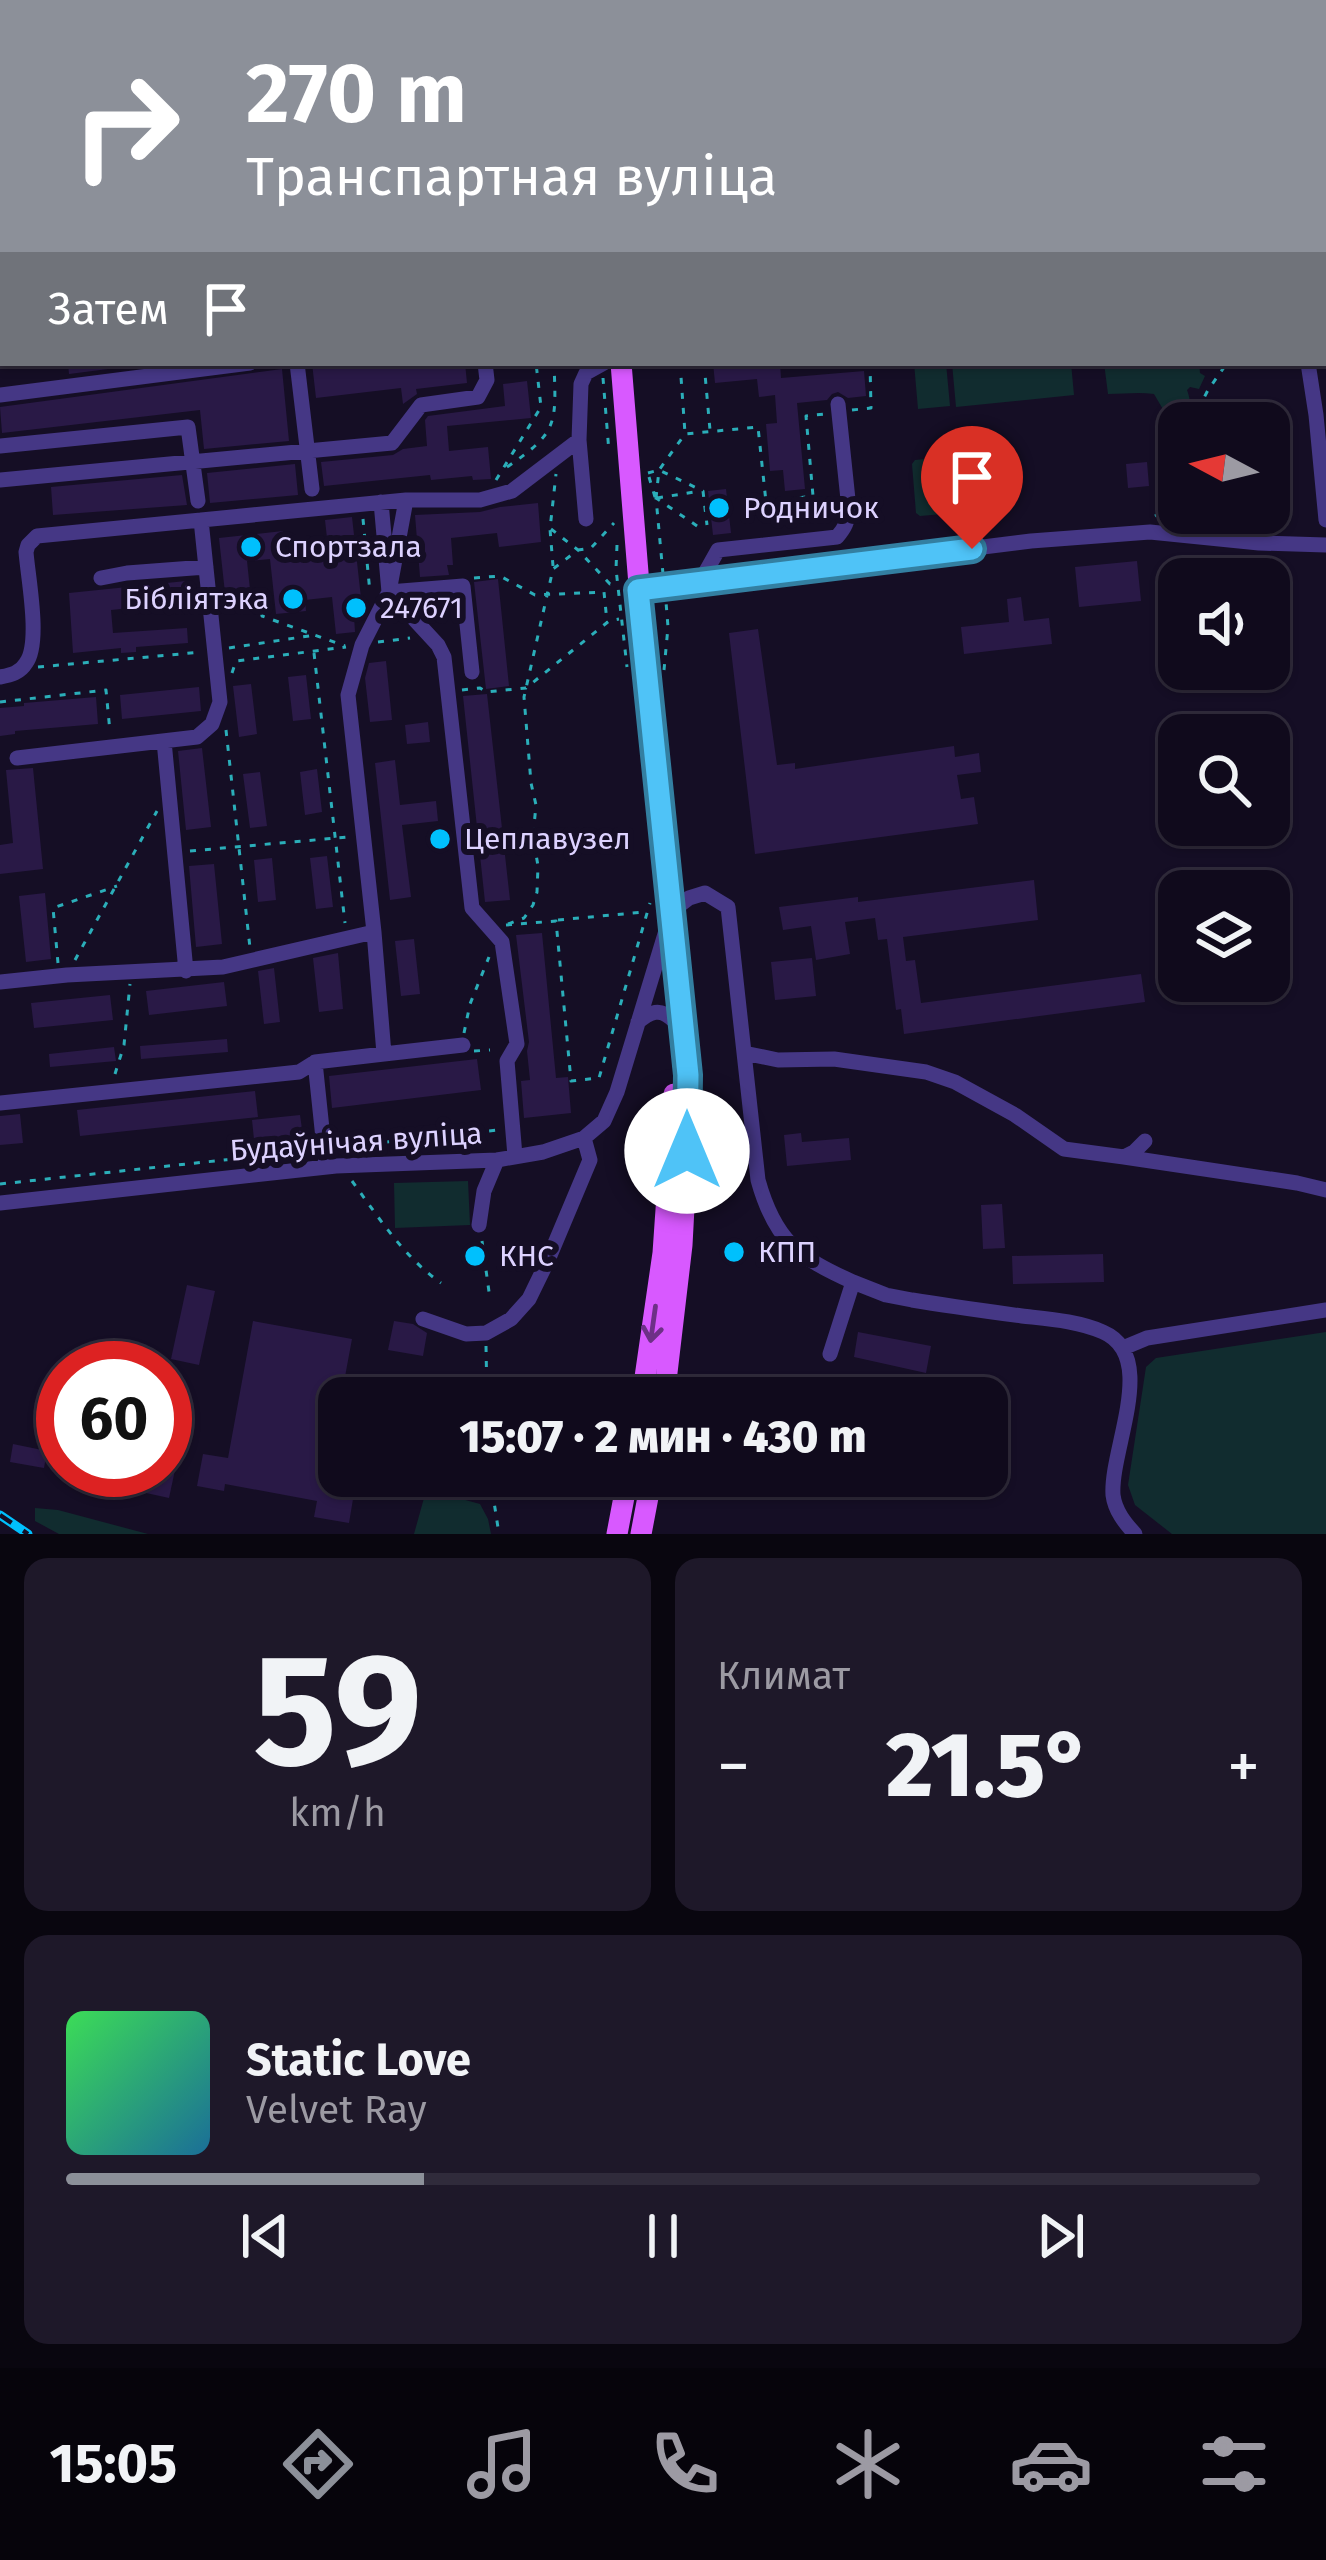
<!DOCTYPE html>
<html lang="ru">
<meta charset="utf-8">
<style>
body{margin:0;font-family:"Fira Sans",sans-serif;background:#1e1829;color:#f1f3f6;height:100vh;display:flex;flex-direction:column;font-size:45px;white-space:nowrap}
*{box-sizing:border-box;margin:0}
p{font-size:39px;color:#9c9aa3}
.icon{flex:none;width:66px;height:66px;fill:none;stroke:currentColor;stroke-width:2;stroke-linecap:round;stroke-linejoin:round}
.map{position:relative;height:1534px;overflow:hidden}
.sheet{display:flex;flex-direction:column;gap:24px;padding:24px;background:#09060f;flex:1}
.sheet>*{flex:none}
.top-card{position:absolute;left:0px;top:0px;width:1326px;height:366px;box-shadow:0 3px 9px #0004,0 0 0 3px #302b3b;background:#8c9099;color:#fff;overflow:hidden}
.needle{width:78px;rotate:277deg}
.fabs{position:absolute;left:1158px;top:402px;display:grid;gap:24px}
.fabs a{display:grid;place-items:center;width:132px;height:132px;border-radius:24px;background:#100a1c;box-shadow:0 3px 9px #0004,0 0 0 3px #302b3b;font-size:60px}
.speed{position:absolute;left:36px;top:1341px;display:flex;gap:24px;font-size:60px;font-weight:700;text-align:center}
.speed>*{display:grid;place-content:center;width:156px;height:156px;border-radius:50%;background:#100a1c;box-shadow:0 3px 9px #0004,0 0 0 3px #302b3b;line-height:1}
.speed .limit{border:18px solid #d22;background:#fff;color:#111}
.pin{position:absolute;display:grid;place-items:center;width:102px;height:102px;color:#fff;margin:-123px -51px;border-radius:50% 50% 50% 0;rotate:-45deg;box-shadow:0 0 12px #0007}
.pin .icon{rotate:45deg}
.me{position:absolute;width:132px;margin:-66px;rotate:0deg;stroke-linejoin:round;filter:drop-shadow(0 0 9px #0008)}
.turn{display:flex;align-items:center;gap:42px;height:252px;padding:0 48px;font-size:54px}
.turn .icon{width:156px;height:156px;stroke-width:2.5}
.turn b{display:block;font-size:84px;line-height:102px}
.then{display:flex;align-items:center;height:114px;padding:0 48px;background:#0003;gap:24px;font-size:45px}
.big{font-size:90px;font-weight:800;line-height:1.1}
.sheet .tile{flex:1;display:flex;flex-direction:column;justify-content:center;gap:18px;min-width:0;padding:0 42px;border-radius:24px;background:#1e1829}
.sheet .dial{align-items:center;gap:0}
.dial b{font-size:156px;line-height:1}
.song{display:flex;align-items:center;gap:36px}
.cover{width:144px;height:144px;border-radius:18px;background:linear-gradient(135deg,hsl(130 70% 55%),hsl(200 70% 35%))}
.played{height:12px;border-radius:6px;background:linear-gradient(90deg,#8c9099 30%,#302b3b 30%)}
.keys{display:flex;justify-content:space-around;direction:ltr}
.heat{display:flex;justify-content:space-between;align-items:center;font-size:66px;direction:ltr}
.sheet .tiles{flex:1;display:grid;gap:24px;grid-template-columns:1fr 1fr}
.tile:last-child{grid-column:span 2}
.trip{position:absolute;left:318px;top:1377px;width:690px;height:120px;border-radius:24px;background:#100a1c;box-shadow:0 3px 9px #0004,0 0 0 3px #302b3b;font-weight:800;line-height:120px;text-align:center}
.dock{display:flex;height:192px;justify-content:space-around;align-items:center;background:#06040b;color:#9c9aa3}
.dock .icon{width:84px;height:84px}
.dock .active{color:#8c9099}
.dock b{font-size:54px;color:#f1f3f6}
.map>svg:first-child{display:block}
</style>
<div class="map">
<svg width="1326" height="1534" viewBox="0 0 1326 1534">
<rect width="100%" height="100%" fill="#150e25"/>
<path fill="#112c2f" d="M914,363H946L950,406L918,409Z
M952,363H1071L1074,395L956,407Z
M1104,363H1199L1200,373L1205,376L1199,389L1190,387L1187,390C1192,403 1190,411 1184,423H1179V430L1174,431L1169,428L1164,411L1154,394C1138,392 1124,394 1108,394Z
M935,458L939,461L944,509L943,514L920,516L916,513L912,464L915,460Z
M468,1181L470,1225L395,1228L394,1183Z
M1326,1332V1534H1172L1135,1505L1128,1485L1146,1367L1156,1358Z
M447,1495L480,1504L488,1519L491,1534H414L424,1498Z
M35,1508L58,1510L148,1534H59L35,1521Z"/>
<path fill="#291946" d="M68,363H155L69,374Z
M312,363H465L467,383L416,389L417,394L403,404L401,388L316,398Z
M713,363H780L781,378L864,371L866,396L848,398L838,392L832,394L827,400L797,403L805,489L785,491L783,470L770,471L766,424L777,423L775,395L759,397L757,379L715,383Z
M282,369L289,441L204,449L200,410L2,433L0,407Z
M527,381L531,418L447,426L449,451L488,447L491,479L473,480L472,476L431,480L430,475L324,486L321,462L393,455L403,449L427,446L425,420L428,416L505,406L503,384Z
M1147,462L1149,486L1128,488L1126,464Z
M295,464L298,495L210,503L207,473Z
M182,475L187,505L53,515L51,487Z
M1291,477L1293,498L1269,499V478Z
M726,489L731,533L713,535L708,491Z
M538,503L541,542L499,547L497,533L451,538L453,565H447L449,575L420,577L415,515L480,512L500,507Z
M352,517L363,616H354L355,632L336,634L332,597L305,600L306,611L276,614L270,559L247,561L251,599L226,602L219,538L283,531L286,561L329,556L325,520Z
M1137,561L1141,601L1079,607L1075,567Z
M498,579L509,686L486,689L474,582Z
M186,581L188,602L111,610L113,633L187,628L188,643L136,647V652L121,653V648L73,653L69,593Z
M1021,597L1024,621L1049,618L1052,644L964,654L961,627L1009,622L1007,599Z
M758,629L777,765L795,763V769L954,746L955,757L979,753L981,772L957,775L961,799L974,797L978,824L755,854L729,633Z
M386,661L392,720L370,722L365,678L369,663Z
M306,675L311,719L293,721L288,677Z
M251,684L257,734L239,737L233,686Z
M199,687L201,711L122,719L120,695Z
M487,694L510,900L485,902L463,696Z
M96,697L98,724L15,731V734L0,736V708L24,706V703Z
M428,722L430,742L407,744L405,725Z
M202,748L211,827L186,830L178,751Z
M395,760L400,805L436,801L438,821L402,825L411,897L390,900L375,763Z
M33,768L43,869L0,874V845L13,843L6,770Z
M317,769L322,812L305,815L300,772Z
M260,772L267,826L250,828L243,774Z
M327,856L333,907L316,909L310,858Z
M272,858L276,900L258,902L254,860Z
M214,864L222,944L196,947L189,866Z
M1034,880L1038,920L903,937L906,961L915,960L921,1003L1141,974L1145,1002L904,1034L901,1009L896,1010L887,939L878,940L875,918L845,922L850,954L816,960L811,926L783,930L779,907L858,897V902Z
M45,893L51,959L26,962L19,896Z
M542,933L556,1078L568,1077L571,1113L524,1118L521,1081L530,1080L527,1051L529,1042L516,935Z
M414,939L420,994L401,996L395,941Z
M338,953L343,1009L319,1012L313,958Z
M812,958L816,996L775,1000L771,962Z
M274,968L280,1022L264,1024L258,971Z
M224,982L227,1006L149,1015L146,991Z
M110,995L113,1020L34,1028L31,1003Z
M227,1039L228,1052L141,1059L140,1046Z
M114,1047L116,1061L50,1067L49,1054Z
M477,1059L481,1090L332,1108L329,1076Z
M255,1091L258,1117L80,1136L77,1110Z
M20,1114L23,1143L0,1145V1116Z
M300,1115L304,1143L255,1149L252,1120Z
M801,1133L802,1142L849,1138L851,1160L787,1166L784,1135Z
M1002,1204L1005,1248L983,1249L981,1205Z
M1103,1254L1104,1282L1013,1284L1012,1256Z
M187,1285L215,1291L199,1365L171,1359Z
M253,1321L352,1339L341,1398H339L327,1476L356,1481L349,1523L314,1517L317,1501L225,1484L224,1491L197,1486L203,1454L228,1458Z
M394,1321L413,1324L427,1333L423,1356L388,1350Z
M858,1332L931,1346L926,1373L854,1357Z
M165,1388L191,1394L180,1443L165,1440Z
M13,1444L47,1451L44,1468L10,1462Z
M99,1470H175L169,1498L96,1482Z
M892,1476H982L978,1498L891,1481Z"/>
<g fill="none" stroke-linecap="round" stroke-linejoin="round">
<path stroke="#2baeb9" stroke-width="3" stroke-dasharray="6 9" stroke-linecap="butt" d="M503,0L504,3
M549,0V3
M641,0V3
M524,3L525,0
M680,363L685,433
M704,363L710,430
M603,378L609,452
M852,410L871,408L870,363
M1191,423L1208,390L1227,363
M507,467C559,432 556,423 554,363
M648,473L659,470L703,491L707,525
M649,477L655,497
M496,480L541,407L536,363
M656,498L659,470L685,434L758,427L766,502L813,496L806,416L825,414
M657,498L701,491
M1155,516L1169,508L1172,470L1179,450
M363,519L370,593
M551,529L578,550L610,584L616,583
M617,545L616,569L627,667
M553,566L550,529L556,474
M663,574L656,498L700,528
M474,578L500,576L535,595L604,592L607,622
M259,598L262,616L345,646
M378,642L410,638
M229,648L315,635
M314,653L345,923
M38,667L202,652
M664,670L668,627L666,602
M232,673L236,661L346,647
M462,690L480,688L486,692L526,688L609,621L619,619
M0,702L106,690L110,732
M226,730L250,948
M190,851L348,837
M558,920L644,912
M508,924L524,918L533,905L537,892L538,866L533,836L536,805L531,783L524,697L553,569L578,550L591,548L614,523
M506,925L556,921L571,1081L599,1078L650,903
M75,960L157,811
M58,963L53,908L117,886
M464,1033L470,1004L489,957
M474,1051L490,1050
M115,1074L124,1045L130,984
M340,1147L498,1130
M352,1181C379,1218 404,1257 441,1283
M0,1184L308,1151
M482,1241L490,1299
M486,1346L487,1398
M490,1476L499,1534"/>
<path stroke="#453785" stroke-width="15" d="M37,0L38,3
M286,0V3
M425,0V3
M102,3L109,0
M160,3L163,0
M0,63L3,62
M1323,200H1326
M0,314H3
M297,363L312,489
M1308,363L1316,415L1326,520
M0,395L250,363
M579,440L586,519
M0,446L188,427L198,501
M0,480L392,443L421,405L478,397L487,380L485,363
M406,500L389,592L438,645L444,657L472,908L502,942L517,1044L507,1061L515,1156
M101,578L127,573L206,567
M700,582L718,550L837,537C845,528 848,521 849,509L838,404
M639,590L1031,541L1150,532L1259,543L1326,545
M389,592L463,586L472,672
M0,677C11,675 20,673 26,663C41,643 28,578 26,552L28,545L37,536L406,500H480L512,491L579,440L581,384L586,373L604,363
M164,741L186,971
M17,758L197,737L212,724L220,702L201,520
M374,932L384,1054L463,1045
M0,982L67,975L223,967L374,932L348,695L362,645L389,592L381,502
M638,1022C650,1012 660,1007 673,1020
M744,1053L778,1060L834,1059L926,1072L955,1082L1015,1115L1064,1149L1124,1157
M0,1103L299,1072L315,1062
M1145,1141L1134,1152L1124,1157L1297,1183L1326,1190
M326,1167L315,1062L384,1054
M0,1203L336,1166L497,1160L543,1152L584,1138L604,1121L617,1092L672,911L689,898L705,893L728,907L758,1180C775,1241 798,1257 853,1282L830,1354
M479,1225L484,1191L497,1160
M853,1282L886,1295L912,1300C948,1306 985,1311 1022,1316C1048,1319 1078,1321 1103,1332C1159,1356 1110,1449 1113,1495C1115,1511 1125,1523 1135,1534
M423,1319L466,1334L486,1333L511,1319L529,1299L548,1260L590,1160L584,1138
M1123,1348L1147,1338L1326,1310"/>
<path stroke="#d859ff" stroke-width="21" d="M589,0V3
M621,363L649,708L687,1075V1151L682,1245L664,1398
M642,1398L663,1253L674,1094
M617,1534L628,1476
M641,1534L652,1476"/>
<defs>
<path id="rail" d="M0,302L3,301
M0,1515L28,1534"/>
</defs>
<use href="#rail" stroke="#00c0fd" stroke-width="9"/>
<use href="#rail" stroke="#150e25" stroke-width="4.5" stroke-dasharray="14" stroke-linecap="butt"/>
</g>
<defs><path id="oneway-shaft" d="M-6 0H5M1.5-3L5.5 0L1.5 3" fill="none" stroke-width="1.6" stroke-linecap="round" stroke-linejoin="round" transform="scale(3)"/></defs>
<use stroke="#6d3087" href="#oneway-shaft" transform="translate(653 1324) rotate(98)"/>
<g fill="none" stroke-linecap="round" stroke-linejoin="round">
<defs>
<path id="route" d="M687,1151L688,1075L638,590L972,549"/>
</defs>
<use href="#route" stroke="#337fa1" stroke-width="30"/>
<use href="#route" stroke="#4fc3f7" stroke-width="21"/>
</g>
<g fill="#00c0fd" stroke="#150e25" stroke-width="4.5">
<circle cx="719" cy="508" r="12"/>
<circle cx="251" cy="547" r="12"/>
<circle cx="293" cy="599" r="12"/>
<circle cx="356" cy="608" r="12"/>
<circle cx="440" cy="839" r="12"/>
<circle cx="734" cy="1252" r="12"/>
<circle cx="475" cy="1256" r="12"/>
</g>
<g text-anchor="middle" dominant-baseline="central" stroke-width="12" stroke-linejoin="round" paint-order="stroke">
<g font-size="30" fill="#ddd2ff" stroke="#150e25" text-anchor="start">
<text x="743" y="508">Родничок</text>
<text x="275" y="547">Спортзала</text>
<text x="269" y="599" text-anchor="end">Бібліятэка</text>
<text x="380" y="608">247671</text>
<text x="464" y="839">Цеплавузел</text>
<text x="758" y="1252">КПП</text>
<text x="499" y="1256">КНС</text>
</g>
<g font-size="30" fill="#ddd2ff" stroke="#150e25">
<text transform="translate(356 1142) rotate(-4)">Будаўнічая вуліца</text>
</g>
</g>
</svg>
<div class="fabs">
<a><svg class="needle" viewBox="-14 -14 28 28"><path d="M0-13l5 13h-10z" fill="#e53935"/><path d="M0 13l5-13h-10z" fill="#9c9aa3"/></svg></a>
<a><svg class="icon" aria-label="sound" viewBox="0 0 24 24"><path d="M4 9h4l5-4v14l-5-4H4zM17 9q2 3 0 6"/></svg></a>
<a><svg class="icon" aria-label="search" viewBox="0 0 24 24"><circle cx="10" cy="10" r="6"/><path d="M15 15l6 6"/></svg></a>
<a><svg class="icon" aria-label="layers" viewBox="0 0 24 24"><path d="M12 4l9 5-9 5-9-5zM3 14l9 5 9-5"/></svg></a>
</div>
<div class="speed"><div class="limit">60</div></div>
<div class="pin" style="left:972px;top:549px;background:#d93025"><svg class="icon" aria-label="arrive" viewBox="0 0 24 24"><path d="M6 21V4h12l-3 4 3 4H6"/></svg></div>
<svg class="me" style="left:687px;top:1151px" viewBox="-20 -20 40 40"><circle r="19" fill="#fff"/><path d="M0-13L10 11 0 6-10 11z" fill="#4fc3f7"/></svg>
<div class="trip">15:07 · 2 мин · 430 m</div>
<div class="top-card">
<div class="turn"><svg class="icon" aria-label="right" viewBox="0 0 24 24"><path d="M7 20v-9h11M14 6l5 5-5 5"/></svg><div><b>270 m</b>Транспартная вуліца</div></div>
<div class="then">Затем<svg class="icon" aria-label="arrive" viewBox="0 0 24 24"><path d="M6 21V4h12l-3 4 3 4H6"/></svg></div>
</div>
</div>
<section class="sheet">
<div class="tiles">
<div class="tile dial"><b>59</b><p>km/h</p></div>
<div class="tile"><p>Климат</p>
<div class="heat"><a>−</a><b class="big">21.5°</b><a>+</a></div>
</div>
<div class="tile">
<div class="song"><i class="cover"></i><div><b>Static Love</b><p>Velvet Ray</p></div></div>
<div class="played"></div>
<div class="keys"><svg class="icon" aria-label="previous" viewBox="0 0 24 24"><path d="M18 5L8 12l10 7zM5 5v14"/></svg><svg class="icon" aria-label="pause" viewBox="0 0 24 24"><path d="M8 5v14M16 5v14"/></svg><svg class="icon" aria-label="next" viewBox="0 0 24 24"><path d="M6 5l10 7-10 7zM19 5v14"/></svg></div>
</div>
</div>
</section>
<nav class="dock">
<b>15:05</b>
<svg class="icon active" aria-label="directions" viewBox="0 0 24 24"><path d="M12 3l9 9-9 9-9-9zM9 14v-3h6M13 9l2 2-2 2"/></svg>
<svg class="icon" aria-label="music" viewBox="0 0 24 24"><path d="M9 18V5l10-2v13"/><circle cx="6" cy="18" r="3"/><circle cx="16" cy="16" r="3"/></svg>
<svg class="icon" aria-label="phone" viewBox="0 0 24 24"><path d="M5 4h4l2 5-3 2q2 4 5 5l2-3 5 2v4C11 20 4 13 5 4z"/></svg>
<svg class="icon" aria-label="climate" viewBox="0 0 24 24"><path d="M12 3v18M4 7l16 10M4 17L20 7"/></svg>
<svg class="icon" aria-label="car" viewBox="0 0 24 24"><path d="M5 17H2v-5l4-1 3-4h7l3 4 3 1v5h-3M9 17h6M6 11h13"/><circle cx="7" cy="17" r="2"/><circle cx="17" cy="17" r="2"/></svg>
<svg class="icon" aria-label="filters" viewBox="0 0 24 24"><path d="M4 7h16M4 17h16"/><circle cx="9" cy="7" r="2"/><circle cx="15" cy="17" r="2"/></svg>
</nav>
